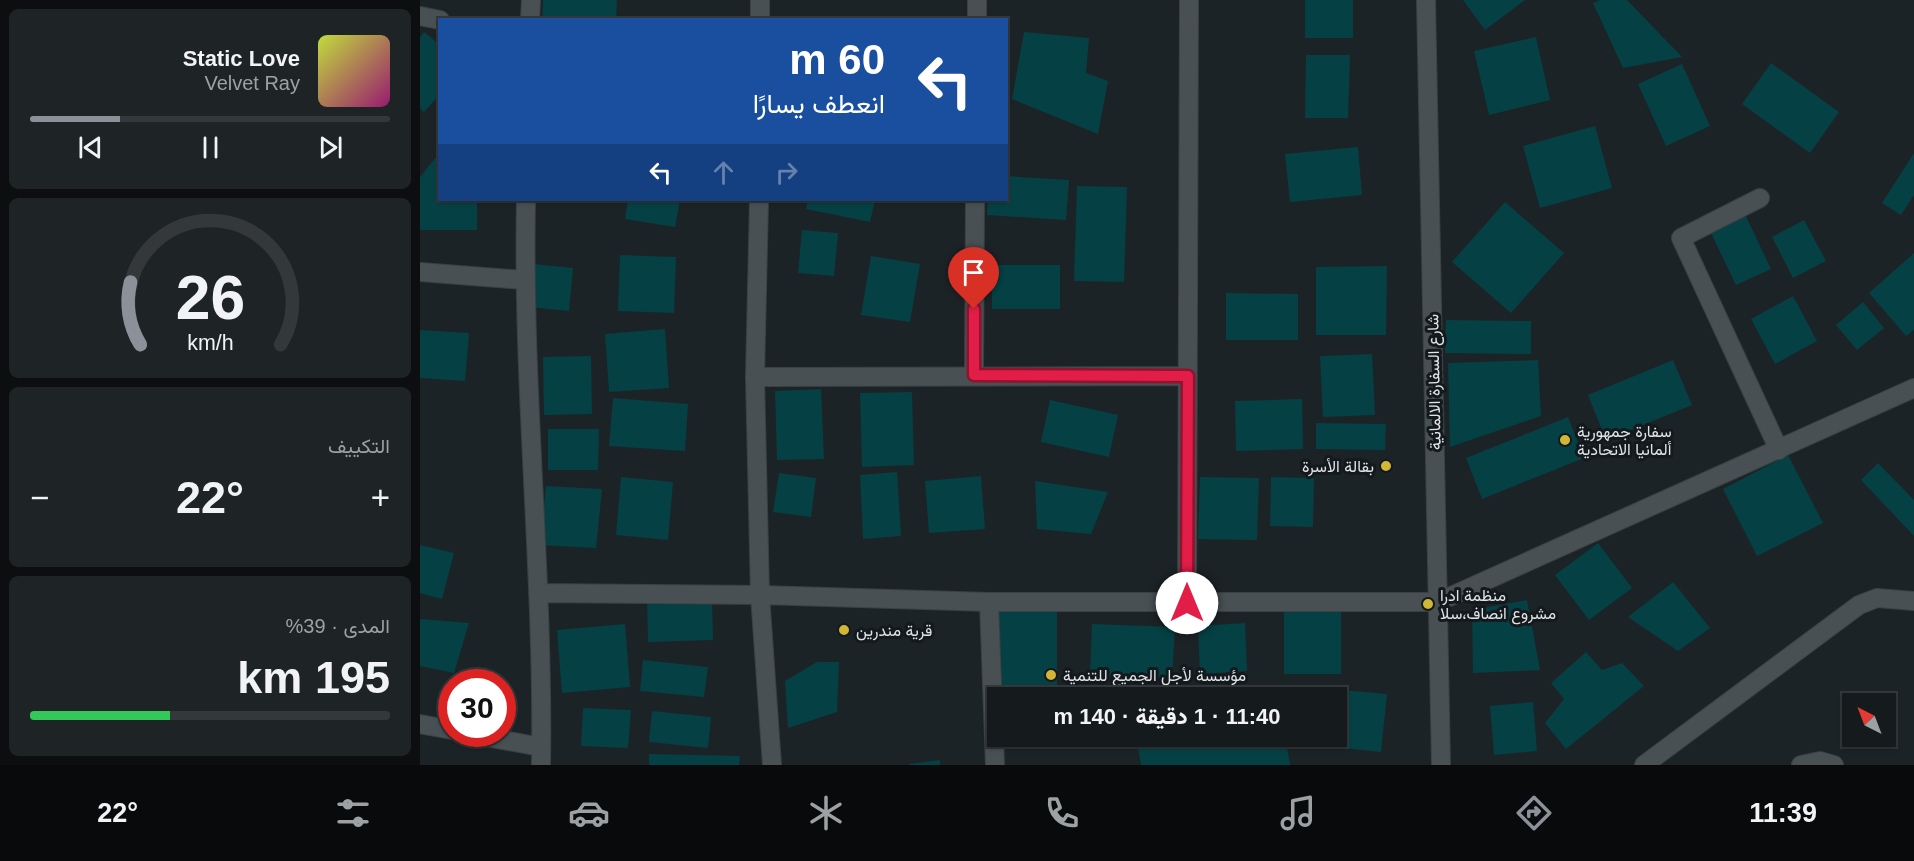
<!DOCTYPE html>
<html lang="ar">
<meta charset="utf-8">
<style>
body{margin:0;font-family:Arial,Vazirmatn,sans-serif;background:#1e2325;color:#f1f3f6;direction:rtl;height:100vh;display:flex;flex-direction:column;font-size:22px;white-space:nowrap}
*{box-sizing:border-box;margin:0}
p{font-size:20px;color:#9da1a3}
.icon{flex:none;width:33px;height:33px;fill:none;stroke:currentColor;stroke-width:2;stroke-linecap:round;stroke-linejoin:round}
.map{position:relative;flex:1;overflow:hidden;direction:ltr}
.details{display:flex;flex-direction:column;gap:9px;padding:9px;background:#0c0e0f;width:420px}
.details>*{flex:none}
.top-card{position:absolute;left:18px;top:18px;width:570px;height:183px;border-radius:0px;box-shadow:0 2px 4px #0004,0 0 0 2px #34383b;direction:rtl;background:#1a4fa0;color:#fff;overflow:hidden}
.needle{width:39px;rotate:318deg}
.buttons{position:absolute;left:1422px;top:693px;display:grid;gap:12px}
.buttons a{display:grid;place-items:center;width:54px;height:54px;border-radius:0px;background:#151a1c;box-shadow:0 2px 4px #0004,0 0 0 2px #34383b;font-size:30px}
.speed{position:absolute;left:18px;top:669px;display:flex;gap:12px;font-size:30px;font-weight:700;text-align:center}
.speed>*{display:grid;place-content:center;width:78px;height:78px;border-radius:50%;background:#151a1c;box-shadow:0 2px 4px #0004,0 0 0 2px #34383b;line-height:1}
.speed .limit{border:9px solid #d22;background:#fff;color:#111}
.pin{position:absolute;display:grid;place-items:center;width:51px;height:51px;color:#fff;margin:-62px -26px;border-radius:50% 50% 50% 0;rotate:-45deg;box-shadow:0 0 6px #0007}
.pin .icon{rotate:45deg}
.me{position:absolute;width:66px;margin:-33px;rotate:0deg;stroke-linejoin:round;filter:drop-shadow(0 0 4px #0008)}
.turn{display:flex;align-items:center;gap:21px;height:126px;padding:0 24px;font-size:27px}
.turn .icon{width:78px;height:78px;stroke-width:2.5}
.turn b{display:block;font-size:42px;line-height:51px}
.lanes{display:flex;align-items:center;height:57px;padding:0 24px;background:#0003;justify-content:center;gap:30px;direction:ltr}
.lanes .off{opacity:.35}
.big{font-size:45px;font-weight:800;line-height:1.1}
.details .widget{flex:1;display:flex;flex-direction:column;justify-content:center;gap:9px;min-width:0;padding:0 21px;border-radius:9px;background:#1e2325}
.details .dial{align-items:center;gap:0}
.dial svg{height:156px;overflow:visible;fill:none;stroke:#34383b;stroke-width:7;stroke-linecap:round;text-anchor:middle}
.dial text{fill:#f1f3f6;stroke:none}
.song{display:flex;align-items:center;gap:18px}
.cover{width:72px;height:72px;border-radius:9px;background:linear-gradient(135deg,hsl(70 70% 55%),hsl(320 70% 35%))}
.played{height:6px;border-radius:3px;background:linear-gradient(90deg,#8c9099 25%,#34383b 25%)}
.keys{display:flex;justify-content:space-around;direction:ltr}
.heat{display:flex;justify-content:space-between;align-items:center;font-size:33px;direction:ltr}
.charge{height:9px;border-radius:4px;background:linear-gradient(90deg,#34c759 39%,#34383b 0)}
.trip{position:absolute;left:567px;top:687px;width:360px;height:60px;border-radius:0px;background:#151a1c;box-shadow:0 2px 4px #0004,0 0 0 2px #34383b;font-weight:800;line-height:60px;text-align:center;direction:rtl}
.menu{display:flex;height:96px;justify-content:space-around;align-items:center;background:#080a0b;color:#9da1a3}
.menu .icon{width:42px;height:42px}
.menu .on{color:#8c9099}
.menu b{font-size:27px;color:#f1f3f6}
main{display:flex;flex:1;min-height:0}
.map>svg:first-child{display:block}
</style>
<main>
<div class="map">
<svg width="1494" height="765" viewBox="0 0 1494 765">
<rect width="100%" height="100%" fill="#1c2326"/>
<path fill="#054044" d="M123,0H197L196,20H122Z
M885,0H933V38H885Z
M1043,0H1105L1065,30Z
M1180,0H1207L1262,57L1203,68L1173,3Z
M261,16H296L295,20H260Z
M4,32L20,45V94L4,112L0,108V37Z
M604,32L669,38L666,73L688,81L678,134L592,99Z
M1116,37L1130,100L1069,115L1054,51Z
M886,55H930L928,118H885Z
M1351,63L1419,112L1390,153L1322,104Z
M1262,64L1290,126L1246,146L1218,84Z
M1175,126L1192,188L1120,208L1103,146Z
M938,147L942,195L870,202L865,154Z
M20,152V200H57V230H0V177Z
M1494,153V195L1481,215L1462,203Z
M586,176L649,180L646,220L567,215L568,200H586Z
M657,186L707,187L704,282L654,281Z
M208,200H260L255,227L205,219Z
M388,200H455L450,222L386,209Z
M1085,202L1144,253L1091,313L1032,262Z
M1325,214L1351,269L1316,285L1290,231Z
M1384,220L1406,261L1373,278L1352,237Z
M382,230L418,233L414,276L378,273Z
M1494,253V330L1486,336L1449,293Z
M200,255L256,257L254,313L198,311Z
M451,256L500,264L490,322L441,315Z
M114,264L153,268L149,311L109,307Z
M572,265H640V309H572Z
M967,266L966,335H896V267Z
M806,293L878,294V340H806Z
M1373,296L1397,341L1355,364L1331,319Z
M1443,302L1464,328L1437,350L1416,325Z
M1026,320L1111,321V354L1025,353Z
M245,329L249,388L189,392L185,334Z
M0,330L49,333L45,381L0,378Z
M952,354L955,415L903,417L900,356Z
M171,356L172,414L124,415L123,357Z
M1118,360L1121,416L1030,447L1028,363Z
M1253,360L1272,405L1186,440L1168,395Z
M401,389L404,459L357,460L355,391Z
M492,392L494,465L442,467L440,393Z
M193,398L268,404L265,451L189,446Z
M882,399L883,449L816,451L815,401Z
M630,400L698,415L689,457L621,442Z
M1148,417L1164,458L1062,499L1046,458Z
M896,423L966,424L965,450L896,449Z
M128,429H179L178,470H128Z
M1368,455L1403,523L1337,556L1303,489Z
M1458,463L1494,500V536L1441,480Z
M477,472L481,536L443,539L440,475Z
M359,473L396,478L391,517L353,512Z
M561,476L565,529L509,533L505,481Z
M201,477L253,482L248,540L196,535Z
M780,477L839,478L837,540L778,539Z
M851,477L894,478L893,527L850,526Z
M615,481L688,492L671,534L617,529Z
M126,486L182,489L176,548L120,545Z
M1178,543L1212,588L1169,620L1135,575Z
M0,545L34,553L22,599L0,593Z
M1253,582L1290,628L1258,651L1208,617Z
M292,597L293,640L228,642L227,599Z
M1107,600L1120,670L1053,673L1052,610Z
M864,608H921V674H864Z
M637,611V690L576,691V612Z
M0,619L49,623L34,673L0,666Z
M825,623L827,671L780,674L778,626Z
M205,624L210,687L142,693L137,630Z
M672,624L755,627L752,679L670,676Z
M1166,652L1182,670L1202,663L1224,686L1146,749L1125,723L1144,699L1131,683Z
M223,660L288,667L284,697L220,691Z
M397,662H419L417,712L368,728L365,681Z
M920,690L967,694L961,752L914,747Z
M1113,702L1117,751L1074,755L1070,706Z
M163,708L211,710L208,748L161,746Z
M232,711L291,717L288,748L229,742Z
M716,736H865L870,765H721Z
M229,754L320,756L319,765H229Z
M520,760V765H489V764Z"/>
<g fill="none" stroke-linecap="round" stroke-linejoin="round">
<defs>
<path id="minor" d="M340,0V20
M1006,0L1021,765
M0,16L20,20
M110,20L111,0
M557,20V0
M1340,198L1261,238L1359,450
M106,200C102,388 124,576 121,765
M339,200L335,377L340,595L352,765
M0,272L104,280
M554,375L555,200
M335,377L768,376
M118,593L340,595L569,602H1018L1494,388
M569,602L575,765
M767,603L769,0
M0,724L32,730
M50,734L121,747
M1224,765L1439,605L1457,598L1494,601
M1381,765L1400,761L1414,765"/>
</defs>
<use href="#minor" stroke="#3a4043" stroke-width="20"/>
<use href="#minor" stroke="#485054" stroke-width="18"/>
</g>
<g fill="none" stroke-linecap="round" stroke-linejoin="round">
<defs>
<path id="route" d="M554,309V375L768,376L767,603"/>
</defs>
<use href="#route" stroke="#92132f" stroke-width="15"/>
<use href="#route" stroke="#e11d48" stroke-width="10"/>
</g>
<g fill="#d2b736" stroke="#13191d" stroke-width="2">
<circle cx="1145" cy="440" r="6"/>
<circle cx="966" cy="466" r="6"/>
<circle cx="1008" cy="604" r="6"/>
<circle cx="424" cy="630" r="6"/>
<circle cx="631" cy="675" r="6"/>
</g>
<g text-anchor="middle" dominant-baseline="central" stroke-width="6" stroke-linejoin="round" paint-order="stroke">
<g font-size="16" fill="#e0e4e7" stroke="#13191d">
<text transform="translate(1014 382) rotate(-91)">شارع السفارة الالمانية</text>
</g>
<g font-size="16" fill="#e0e4e7" stroke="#13191d" text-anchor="start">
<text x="1157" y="431">سفارة جمهورية<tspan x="1157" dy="18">ألمانيا الاتحادية</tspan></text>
<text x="954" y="466" text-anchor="end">بقالة الأسرة</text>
<text x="1020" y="595">منظمة ادرا<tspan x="1020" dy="18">مشروع انصاف،سلا</tspan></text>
<text x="436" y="630">قرية مندرين</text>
<text x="643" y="675">مؤسسة لأجل الجميع للتنمية</text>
</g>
</g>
</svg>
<div class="buttons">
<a><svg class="needle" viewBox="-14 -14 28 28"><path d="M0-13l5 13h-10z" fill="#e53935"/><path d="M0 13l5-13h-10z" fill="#9da1a3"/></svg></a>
</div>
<div class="speed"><div class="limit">30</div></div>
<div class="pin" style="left:554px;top:309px;background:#d93025"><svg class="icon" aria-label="arrive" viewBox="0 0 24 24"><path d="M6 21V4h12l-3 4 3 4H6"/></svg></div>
<svg class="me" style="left:767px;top:603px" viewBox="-20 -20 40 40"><circle r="19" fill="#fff"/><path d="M0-13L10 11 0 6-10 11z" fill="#e11d48"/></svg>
<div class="trip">11:40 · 1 دقيقة · 140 m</div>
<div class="top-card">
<div class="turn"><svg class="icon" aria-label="left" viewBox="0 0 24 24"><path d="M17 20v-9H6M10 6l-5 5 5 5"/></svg><div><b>60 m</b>انعطف يسارًا</div></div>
<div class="lanes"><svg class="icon" aria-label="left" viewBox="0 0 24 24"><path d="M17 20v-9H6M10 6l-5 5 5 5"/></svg><svg class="icon off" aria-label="ahead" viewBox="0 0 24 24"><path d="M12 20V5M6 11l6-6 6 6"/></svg><svg class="icon off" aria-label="right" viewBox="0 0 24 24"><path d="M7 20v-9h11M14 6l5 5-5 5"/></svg></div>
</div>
</div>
<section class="details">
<div class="widget">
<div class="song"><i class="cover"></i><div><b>Static Love</b><p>Velvet Ray</p></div></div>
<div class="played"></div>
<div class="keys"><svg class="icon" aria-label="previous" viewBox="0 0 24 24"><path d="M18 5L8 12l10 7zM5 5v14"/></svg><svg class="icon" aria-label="pause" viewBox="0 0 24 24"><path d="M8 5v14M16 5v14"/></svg><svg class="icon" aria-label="next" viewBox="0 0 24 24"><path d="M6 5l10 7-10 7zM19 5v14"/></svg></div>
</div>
<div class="widget dial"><svg viewBox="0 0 100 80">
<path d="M14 69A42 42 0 1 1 86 69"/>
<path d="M14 69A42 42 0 0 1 9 37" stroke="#8c9099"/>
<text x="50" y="56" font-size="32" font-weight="700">26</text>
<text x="50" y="72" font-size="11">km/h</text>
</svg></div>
<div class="widget"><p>التكييف</p>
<div class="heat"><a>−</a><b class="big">22°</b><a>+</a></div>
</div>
<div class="widget"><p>المدى · 39%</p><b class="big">195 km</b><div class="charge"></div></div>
</section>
</main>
<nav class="menu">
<b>11:39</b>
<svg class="icon on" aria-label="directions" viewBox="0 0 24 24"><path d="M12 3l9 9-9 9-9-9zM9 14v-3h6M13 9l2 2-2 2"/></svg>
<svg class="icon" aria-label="music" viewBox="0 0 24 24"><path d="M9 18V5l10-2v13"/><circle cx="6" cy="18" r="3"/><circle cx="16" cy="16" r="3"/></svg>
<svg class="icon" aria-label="phone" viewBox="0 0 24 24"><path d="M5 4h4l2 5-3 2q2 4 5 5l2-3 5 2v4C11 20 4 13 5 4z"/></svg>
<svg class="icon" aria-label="climate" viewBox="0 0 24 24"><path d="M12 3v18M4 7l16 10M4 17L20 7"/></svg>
<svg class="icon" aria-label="car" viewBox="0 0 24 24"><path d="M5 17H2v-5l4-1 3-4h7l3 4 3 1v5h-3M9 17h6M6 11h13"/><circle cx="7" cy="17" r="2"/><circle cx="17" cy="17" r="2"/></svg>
<svg class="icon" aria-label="filters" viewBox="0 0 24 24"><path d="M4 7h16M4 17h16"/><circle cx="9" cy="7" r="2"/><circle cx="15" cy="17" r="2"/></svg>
<b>22°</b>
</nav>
